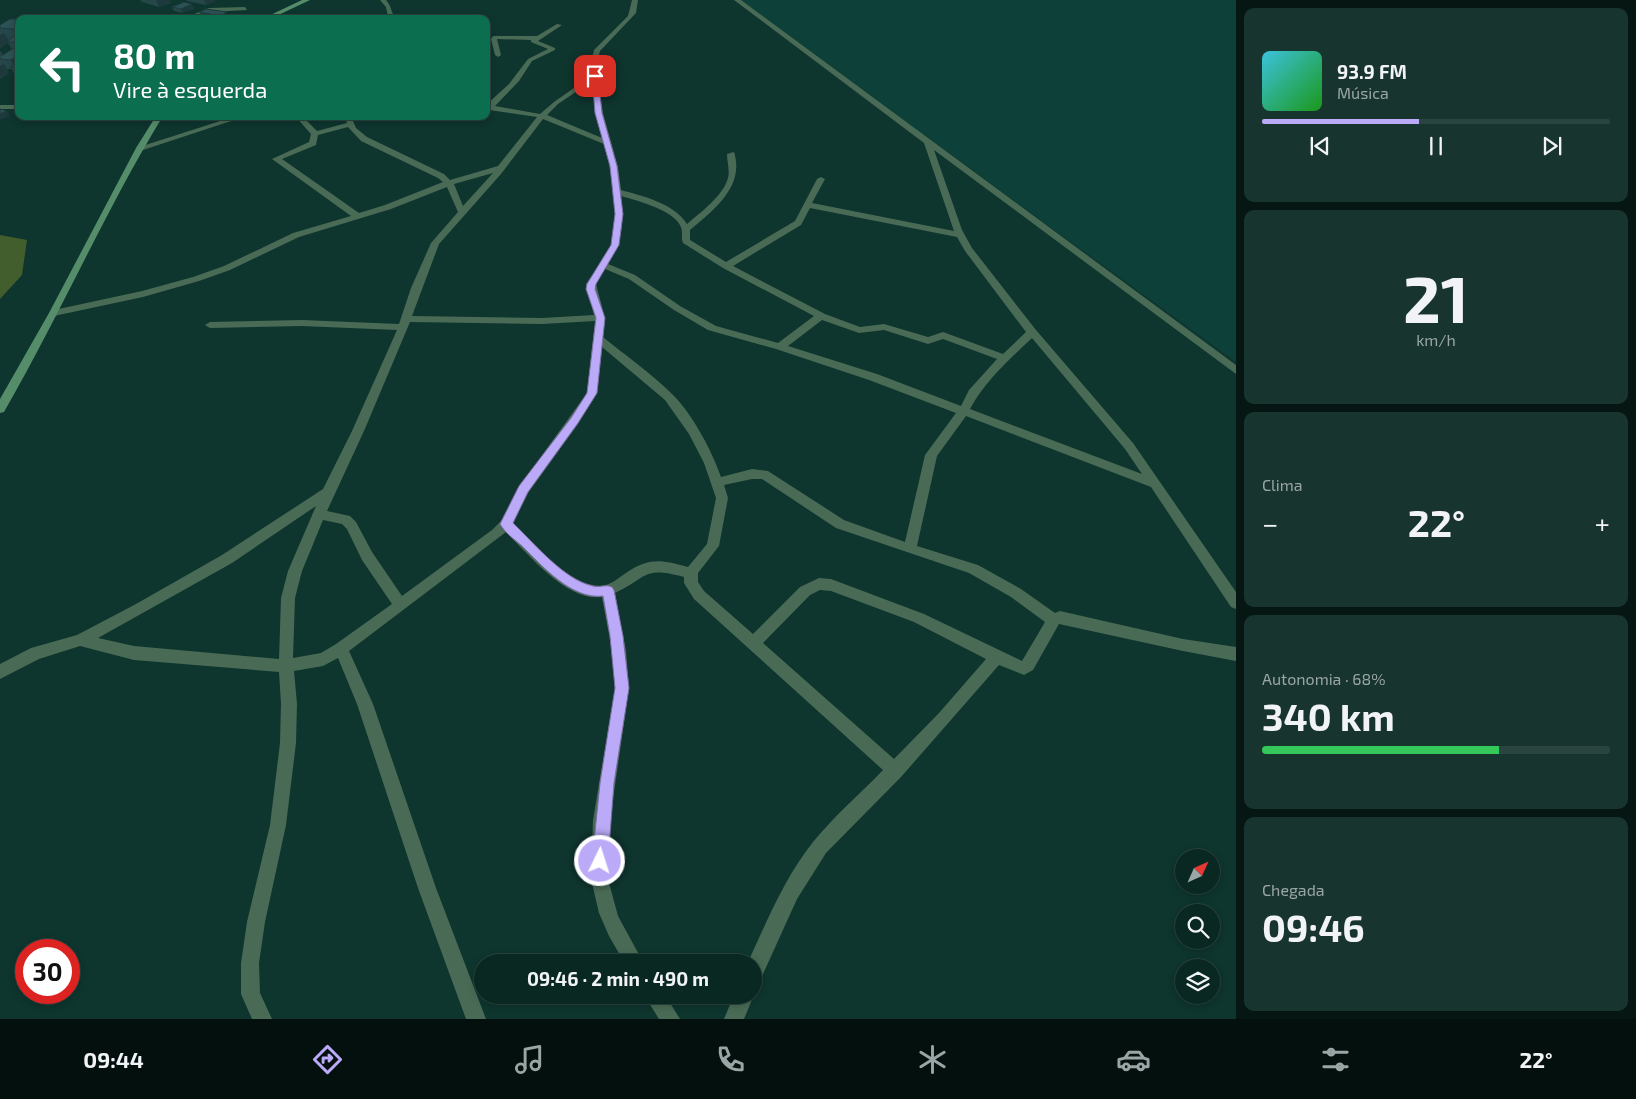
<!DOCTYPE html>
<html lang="pt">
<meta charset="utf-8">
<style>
body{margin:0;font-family:"Exo 2",sans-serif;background:#18342f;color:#f1f3f6;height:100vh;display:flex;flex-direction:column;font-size:19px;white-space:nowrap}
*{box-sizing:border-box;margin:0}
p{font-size:16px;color:#99a6a5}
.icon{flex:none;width:28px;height:28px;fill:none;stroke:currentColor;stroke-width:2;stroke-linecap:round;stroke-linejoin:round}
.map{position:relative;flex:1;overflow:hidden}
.panel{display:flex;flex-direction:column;gap:8px;padding:8px;background:#061613;width:400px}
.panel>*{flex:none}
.top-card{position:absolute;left:15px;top:15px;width:475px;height:105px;border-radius:10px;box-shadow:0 2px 8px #0003,0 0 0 1px #2a4440;background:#0b6e4f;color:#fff;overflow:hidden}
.needle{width:32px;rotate:45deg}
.controls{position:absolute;left:1175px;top:849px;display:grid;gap:10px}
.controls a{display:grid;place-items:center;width:45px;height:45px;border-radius:50%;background:#0a2822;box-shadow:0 2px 8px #0003,0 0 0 1px #2a4440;font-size:25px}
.speed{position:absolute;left:15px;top:939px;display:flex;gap:10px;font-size:25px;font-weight:700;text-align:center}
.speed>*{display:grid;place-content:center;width:65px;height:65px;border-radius:50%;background:#0a2822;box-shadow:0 2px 8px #0003,0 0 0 1px #2a4440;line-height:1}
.speed .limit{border:8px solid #d22;background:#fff;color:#111}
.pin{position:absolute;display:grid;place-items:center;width:42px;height:42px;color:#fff;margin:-21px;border-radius:10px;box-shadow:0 2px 8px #0006}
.me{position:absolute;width:55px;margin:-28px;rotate:4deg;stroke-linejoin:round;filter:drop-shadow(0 0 4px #0008)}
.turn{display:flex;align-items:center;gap:18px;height:105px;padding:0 15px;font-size:22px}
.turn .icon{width:65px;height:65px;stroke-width:2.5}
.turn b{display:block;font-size:35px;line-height:42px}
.big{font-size:38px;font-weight:700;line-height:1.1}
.panel .card{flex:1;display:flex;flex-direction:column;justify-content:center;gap:8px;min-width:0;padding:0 18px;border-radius:10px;background:#18342f}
.panel .dial{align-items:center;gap:0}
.dial b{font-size:65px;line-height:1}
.song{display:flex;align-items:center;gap:15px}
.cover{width:60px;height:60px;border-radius:8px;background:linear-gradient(135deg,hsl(190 70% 55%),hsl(120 70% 35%))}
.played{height:5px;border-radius:2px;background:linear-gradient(90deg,#baaaf7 45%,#2a4440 45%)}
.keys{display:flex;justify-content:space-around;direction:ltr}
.heat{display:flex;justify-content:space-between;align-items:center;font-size:28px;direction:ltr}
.charge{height:8px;border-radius:4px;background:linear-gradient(90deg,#34c759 68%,#2a4440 0)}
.trip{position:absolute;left:474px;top:954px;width:288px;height:50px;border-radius:25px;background:#0a2822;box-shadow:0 2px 8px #0003,0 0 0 1px #2a4440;font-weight:700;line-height:50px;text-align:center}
.tab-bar{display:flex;height:80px;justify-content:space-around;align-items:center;background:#04100e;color:#99a6a5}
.tab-bar .icon{width:35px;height:35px}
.tab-bar .current{color:#baaaf7}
.tab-bar b{font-size:22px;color:#f1f3f6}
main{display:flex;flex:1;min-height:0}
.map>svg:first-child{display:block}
</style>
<main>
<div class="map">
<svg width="1236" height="1019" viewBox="0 0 1236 1019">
<rect width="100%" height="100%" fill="#0e352e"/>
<path fill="#0c4038" d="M741,0H1236V362L1031,213Z"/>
<path fill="#415e2c" d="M0,235L27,240L22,275L0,299Z"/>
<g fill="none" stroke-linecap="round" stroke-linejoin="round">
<path fill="#496b55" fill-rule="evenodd" d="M380,0H386C392,7 391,13 396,19L388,17L386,7Z
M632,0H638L636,13L600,51L596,66L603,113L618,167L621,190C642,196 674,203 687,224C701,212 723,196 728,178C730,171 727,162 727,154L734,152C745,186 714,210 690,230V240L726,262L795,221L817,179L821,177L825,179L812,203L954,231L924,143L734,0H741L1236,365V374L934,150L962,230L972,248L1036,330L1133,443L1236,592V609L1231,607L1151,487L966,416L937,456L917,546L978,565L1021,589L1055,613L1060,611L1183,639L1236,647V661L1183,651L1059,624L1033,670L1024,675L999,665L901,777L826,853L797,899L759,983L752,985V962H748C767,921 785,877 813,842C834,816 860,794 883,770L694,599L684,583V577C642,566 649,577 615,593L626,651L629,688L610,820L608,879L618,916L643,962H624L609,936L599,913L591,879L593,820L615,688L612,651L602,597C567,602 529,555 506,532L349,651L373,704L436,888L486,1019H466L418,888L357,704L338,658L323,666L294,671L297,704L296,743L286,825L265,922L259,963L260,993L272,1019H252L241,994V963L247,922L270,825L280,743L281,704L279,672L134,660L80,646L39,659L0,679V664L31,648L77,635L136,604L222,555L323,489L352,431L397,330L302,326L210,328L205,325L210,322L302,320L399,324L411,288L431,243L458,212L447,187L391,209L299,237L230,270L199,281L143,297L54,316L49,313L54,310L142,291L193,277L224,266L293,233L351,216L272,159L309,142L311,134L295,116H302L317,131L347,123L344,116H351L356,128L367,137L444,174L450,180L498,166L537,117L489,110L486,109V105L509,84L528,59L548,49L531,42V40L497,39L501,55L498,57L495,55L491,39L493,36H537L557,24L562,25L538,41L555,48V50L532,61L519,81L495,106L540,114L554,102L591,76L590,66L594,50L628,16ZM592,81L595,113L602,138L547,115L558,104ZM543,119L604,144C612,174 620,213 611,244C607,258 594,272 586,284L594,315L542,318L412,316L439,244L501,174ZM348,127L361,141L438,178L443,182L385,205L359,213L282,159L316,145L318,135ZM493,173L463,206L454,184ZM621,196C638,201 674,210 681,227C683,233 681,238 683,243L723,268L814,316L778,343L716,326L680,306L635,275L608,264C623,240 624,224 621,196ZM810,208L957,237L965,251L1026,332L1003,354L943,332L928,337L884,324L860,327L825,314L733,266L801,225ZM605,269L629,279L674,310L708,330L776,349L869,380L956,413L925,455L905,542L844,520L768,471L752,469L721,477C712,451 692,413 672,394C651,373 626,356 603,337L605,318L596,284ZM822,320L859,333L884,330L928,344L943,339L997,359L969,390L961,406L877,374L788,346ZM595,321L587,393L519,487L501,521L492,530L402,596L372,552L356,522L350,516L327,511L364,431L410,322L542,324ZM1032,338L1125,449L1142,474L970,409C985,381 1009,360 1032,338ZM602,347L665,400L689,434L704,463L716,498L707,544L688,567C662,560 649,557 626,573C620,577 613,583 606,585C574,592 533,543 513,523L528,493L578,424L597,393ZM752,479H762L836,528L969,573L1011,597L1045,622L1022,661L924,614L831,579L819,578L800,587L753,634L704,591L698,582V573L719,546L728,498L724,485ZM316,506L288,571L281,598L279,659L134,646L98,638L232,563ZM323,520L342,524L347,529L362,560L392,604L336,644L321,653L293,658L295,598L302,571ZM820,590L831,591L914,622L986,659L939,713L894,759L763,643L810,595Z
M245,7L247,10L210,12L191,19H182L209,8Z
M0,105H19V109H0Z
M236,116H252L228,122L143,150L136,148Z
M752,993L754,995L744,1019H724L734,995H752Z
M644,995H665L680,1019H659Z"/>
<path fill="#558d6b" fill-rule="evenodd" d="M302,0H310L270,19H262Z
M156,116H163C105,211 60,315 4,412L0,413V399L49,313L136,148Z"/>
</g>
<path fill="#254749" d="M140,0H170L171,3L159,7L142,2Z
M187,0H214L215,1L206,5L187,1Z
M172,7L194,9L182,13L174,11Z
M199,12L228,16L231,19H214L201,17Z
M19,19V77H16L12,69H7L9,73L0,79V51L3,55L12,50L8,43L0,48V25Z
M19,109V116H37L32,119L28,117L22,120L17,118L14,113L18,112L17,110Z"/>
<path fill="#1e393c" d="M156,0H170L171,3L159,7Z
M204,0H214L215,1L206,5Z
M192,4L194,9L182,13L181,9Z
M19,23V38L13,29L15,25Z
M4,33L10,42H7L8,43L0,48V35Z
M19,54V68H15L11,60Z
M4,64L9,73L0,79V66Z
M7,111L10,116L0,120V114Z
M20,116H28V117L22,120Z"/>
<path fill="#2b5255" stroke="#1e393c" d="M184,2L192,4L181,9L172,7Z
M206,9L227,12L220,16L199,12Z
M223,15L230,16L226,19H215Z
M10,19H19V23L15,25H19L13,29L0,28V25Z
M18,33H19V42H7Z
M12,49H19V54L11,60L0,59V55H3Z
M19,62V68L10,67Z
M0,109L7,111L0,114Z
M19,111V115L14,113Z"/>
<path fill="#baaaf7" stroke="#796ea1" d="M595,74L598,76L602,113L617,166L623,214L619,245L596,284L595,289L605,318L597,393L578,423L528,492L513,523C534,543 564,580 593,586C599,588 606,584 612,587L614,590L623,636L629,688L614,783L608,861L605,867L600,869L594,867L592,861L600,783L615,688L610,636L603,596C572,600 542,566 522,546C515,540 505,533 500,524L519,486L571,418L587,393L596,318L586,289L587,284L611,245L615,214L610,166L595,113L592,76Z"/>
</svg>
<div class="controls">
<a><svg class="needle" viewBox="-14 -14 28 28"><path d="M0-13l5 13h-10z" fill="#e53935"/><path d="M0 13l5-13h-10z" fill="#99a6a5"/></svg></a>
<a><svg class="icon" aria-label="search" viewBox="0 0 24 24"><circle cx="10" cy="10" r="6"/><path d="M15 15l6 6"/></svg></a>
<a><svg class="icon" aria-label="layers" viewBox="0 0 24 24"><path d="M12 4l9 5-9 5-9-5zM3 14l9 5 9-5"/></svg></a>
</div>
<div class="speed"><div class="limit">30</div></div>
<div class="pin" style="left:595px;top:76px;background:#d93025"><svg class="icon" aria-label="arrive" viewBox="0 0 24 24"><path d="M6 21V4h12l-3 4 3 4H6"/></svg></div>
<svg class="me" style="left:600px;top:861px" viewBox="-20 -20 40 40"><circle r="17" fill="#baaaf7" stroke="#fff" stroke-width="3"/><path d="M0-11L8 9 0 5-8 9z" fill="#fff"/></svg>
<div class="trip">09:46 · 2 min · 490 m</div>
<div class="top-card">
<div class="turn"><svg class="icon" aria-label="left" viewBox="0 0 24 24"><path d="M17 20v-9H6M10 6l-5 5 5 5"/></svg><div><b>80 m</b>Vire à esquerda</div></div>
</div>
</div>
<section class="panel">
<div class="card">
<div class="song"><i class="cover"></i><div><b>93.9 FM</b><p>Música</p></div></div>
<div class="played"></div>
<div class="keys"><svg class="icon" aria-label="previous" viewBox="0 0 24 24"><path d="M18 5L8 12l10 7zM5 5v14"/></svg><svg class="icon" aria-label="pause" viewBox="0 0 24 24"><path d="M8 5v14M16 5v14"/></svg><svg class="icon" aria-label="next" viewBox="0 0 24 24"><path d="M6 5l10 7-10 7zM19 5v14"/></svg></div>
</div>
<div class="card dial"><b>21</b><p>km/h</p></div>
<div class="card"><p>Clima</p>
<div class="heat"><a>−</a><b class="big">22°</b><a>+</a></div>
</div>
<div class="card"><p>Autonomia · 68%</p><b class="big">340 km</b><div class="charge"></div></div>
<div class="card"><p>Chegada</p><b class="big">09:46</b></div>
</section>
</main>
<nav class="tab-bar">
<b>09:44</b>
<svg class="icon current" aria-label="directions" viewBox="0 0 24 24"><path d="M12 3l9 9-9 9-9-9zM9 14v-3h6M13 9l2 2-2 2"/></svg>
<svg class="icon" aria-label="music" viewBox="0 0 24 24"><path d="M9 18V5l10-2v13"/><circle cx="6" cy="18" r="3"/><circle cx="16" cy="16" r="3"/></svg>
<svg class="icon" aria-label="phone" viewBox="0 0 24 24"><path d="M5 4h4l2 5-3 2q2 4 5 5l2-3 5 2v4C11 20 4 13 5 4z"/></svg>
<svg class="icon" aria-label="climate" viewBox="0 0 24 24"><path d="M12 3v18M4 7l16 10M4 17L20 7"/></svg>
<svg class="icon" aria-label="car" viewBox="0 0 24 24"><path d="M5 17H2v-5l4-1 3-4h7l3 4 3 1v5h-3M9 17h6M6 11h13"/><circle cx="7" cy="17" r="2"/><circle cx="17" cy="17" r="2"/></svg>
<svg class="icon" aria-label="filters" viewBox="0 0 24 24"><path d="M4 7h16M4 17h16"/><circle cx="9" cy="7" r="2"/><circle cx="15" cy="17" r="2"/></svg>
<b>22°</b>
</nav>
